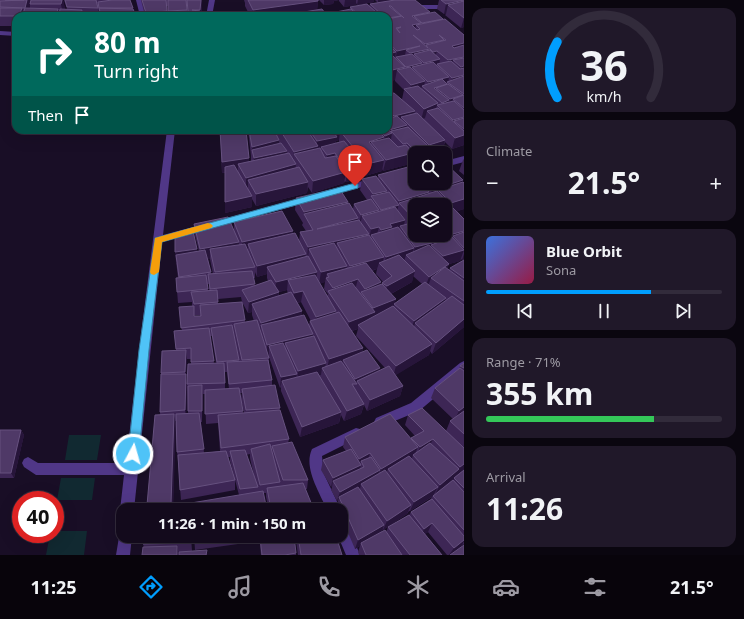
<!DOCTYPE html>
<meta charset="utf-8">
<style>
body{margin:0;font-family:"Noto Sans",sans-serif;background:#201829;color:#f1f3f6;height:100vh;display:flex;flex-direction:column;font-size:15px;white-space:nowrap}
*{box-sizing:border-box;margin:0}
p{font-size:13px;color:#9d9aa3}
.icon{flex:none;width:22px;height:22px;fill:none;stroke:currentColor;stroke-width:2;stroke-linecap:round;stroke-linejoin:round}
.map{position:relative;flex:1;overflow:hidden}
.drawer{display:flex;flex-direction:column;gap:8px;padding:8px;background:#0a060f;width:280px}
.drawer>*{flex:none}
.guide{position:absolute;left:12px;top:12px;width:380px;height:122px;border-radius:12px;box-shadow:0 4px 16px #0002,0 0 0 1px #322b3b;background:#00695c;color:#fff;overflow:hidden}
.tools{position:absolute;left:408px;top:146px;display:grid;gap:8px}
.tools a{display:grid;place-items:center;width:44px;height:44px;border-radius:8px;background:#130a1c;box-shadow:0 4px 16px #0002,0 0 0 1px #322b3b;font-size:20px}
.speed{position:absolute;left:12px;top:491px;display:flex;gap:8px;font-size:20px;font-weight:700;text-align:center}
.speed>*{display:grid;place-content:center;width:52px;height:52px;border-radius:50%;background:#130a1c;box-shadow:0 4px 16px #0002,0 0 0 1px #322b3b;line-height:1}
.speed .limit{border:6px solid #d22;background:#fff;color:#111}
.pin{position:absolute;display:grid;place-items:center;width:34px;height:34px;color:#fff;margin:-41px -17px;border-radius:50% 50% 50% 0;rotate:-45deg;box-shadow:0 0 4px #0007}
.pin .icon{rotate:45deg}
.me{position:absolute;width:44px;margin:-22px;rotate:6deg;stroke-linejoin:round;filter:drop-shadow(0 0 3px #0008)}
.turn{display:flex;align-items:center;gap:14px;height:84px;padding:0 16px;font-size:18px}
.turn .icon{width:52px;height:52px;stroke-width:2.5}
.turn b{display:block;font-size:28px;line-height:34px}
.then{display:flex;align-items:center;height:38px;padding:0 16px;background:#0003;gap:8px;font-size:15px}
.big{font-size:30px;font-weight:700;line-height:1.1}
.drawer .widget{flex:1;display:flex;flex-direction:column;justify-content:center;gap:6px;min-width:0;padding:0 14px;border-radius:12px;background:#201829}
.drawer .dial{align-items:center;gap:0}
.dial svg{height:104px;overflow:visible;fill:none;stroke:#322b3b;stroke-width:7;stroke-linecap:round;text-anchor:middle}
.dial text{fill:#f1f3f6;stroke:none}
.song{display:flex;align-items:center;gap:12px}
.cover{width:48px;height:48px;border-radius:6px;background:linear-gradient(135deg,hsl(220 70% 55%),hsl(340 70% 35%))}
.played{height:4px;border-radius:2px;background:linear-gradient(90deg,#009efe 70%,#322b3b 70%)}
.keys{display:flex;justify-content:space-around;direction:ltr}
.heat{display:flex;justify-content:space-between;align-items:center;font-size:22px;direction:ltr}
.charge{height:6px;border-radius:3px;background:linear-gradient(90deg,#34c759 71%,#322b3b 0)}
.trip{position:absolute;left:116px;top:503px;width:232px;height:40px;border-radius:12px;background:#130a1c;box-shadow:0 4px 16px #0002,0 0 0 1px #322b3b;font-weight:700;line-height:40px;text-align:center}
.tab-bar{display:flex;height:64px;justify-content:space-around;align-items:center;background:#08040b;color:#9d9aa3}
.tab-bar .icon{width:28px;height:28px}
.tab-bar .active{color:#009efe}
.tab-bar b{font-size:18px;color:#f1f3f6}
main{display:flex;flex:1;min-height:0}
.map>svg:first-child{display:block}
</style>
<main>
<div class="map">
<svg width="464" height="555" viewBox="0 0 464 555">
<rect width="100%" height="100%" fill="#190e26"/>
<path fill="#112931" d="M69,435H101L97,460H65Z
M61,478H95L92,500H57Z
M55,531H87L84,555H46L50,534H55Z"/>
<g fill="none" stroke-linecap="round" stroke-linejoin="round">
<path fill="#503787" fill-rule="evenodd" d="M136,0H142L146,16H140Z
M209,0H215L212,16H206Z
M464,2V6L446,9H410L407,7L410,5H446Z
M0,31L16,32V36L0,35Z
M167,130H175L163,235L309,196L313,199L312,201L162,242L134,510H123V515L120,510L124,475H36L24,467L22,463L24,459L28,457L38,463H126L139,350Z
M464,156V162L445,167V161Z
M374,178L378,181L377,183L328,196L324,193L325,191Z
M464,361V373L419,411L380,427L376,426L374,422L376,418L411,403L460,363Z
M356,428L360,429L362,433L360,437L322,456L324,474L341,510H327C320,493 303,468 312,449Z
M341,520L346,521L360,555H346L338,536H341Z
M123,530V536H132L130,555H116L120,531Z"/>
</g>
<path fill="#3d2655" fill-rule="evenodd" d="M0,0H63L65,9H67L64,0H96L98,8L99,16H16V26H0Z
M96,0H130L136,16H100Z
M141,0H202V6L201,16H168V6H166L168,16H145ZM186,6H187L188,11H187Z
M244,0H374V2L357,5L356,3V5L344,7L339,1V0L334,1L333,4L324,5L319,0L318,1L317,10L327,16H303L304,13L299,14L301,16H250L245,6V3Z
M375,0H394L430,13L443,19L464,35V145L452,149L445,142L442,152L437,153H415L410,164L383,171L382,169V171L365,176L364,175L363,178L346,182L345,181L344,183L312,193L308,187L307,193L256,206L252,199V207L225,213V173H222L220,130H246L249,162L251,161V156L248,130H388V86L391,89L390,94L402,99L404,90L395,81V80L388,81V16H336V12L350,10V7L369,6L370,4L378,3ZM339,140V142L336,143V141Z
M439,0H464V27L461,28L445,15L446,14H444L437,9Z
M464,159V175L459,171L463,160Z
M415,165V183H445L463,180L462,182L464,209L457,211L464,219V327L432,354L430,351L429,355L395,375L403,386L400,396L367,411L364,405L361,414L344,421L341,415L339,423L300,437L281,391V387L280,388L269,357V355H268L269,358V363L272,380V386L280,408L279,410L289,439L288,443L308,480L307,489H305L314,510H269L266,497V493L239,495L230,461V457H228L235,480V490L181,500L178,462L177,452L176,421H175L173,507L147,508V505L160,415L161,373L176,350L174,331L182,330L179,307L192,306V302L178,303L176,278H178L175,252L199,251L195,235L194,224L234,231V222L293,234L299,242L300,232L306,231L302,225L303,223L295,210L296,198L348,202V203L353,209L354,204L367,200L360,190L362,179L378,178V175L410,170L411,166ZM415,205H445V235H415ZM208,259H210L213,274H211ZM461,259L462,260H464L450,268L449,270L447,269L449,264L460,261ZM377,269L376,274L383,282L382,283V284L380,285L372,271ZM255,272L257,277L267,274V278L268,281L254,286L253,278H255ZM413,276L422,284L394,304L396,299L391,294L412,282ZM325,282L324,289L328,294L327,296L320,283ZM207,284H209V291H208ZM287,290L288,294L279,296V292ZM241,297L242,302L218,304V299ZM242,302L248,313L252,312V315L254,321L245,322ZM301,302L311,321H310L309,325L301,316L302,311L297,303ZM194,314V315H200V316H194ZM358,329L356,336L385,368L380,371L362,352L363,348L352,331ZM210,336H212L216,363L214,364ZM186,359H191V364L187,384L188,413H186ZM225,372H227L229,389H225ZM240,393H242L241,399L244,413H243ZM202,394H205L206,424L218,423L220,451L204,453L201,422H202ZM250,454V458L255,480L246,455Z
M464,363V545L463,544L461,547L453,552L464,555H447L428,532L425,534L442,555H359L358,552L360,546L355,549L341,516V510H338L337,506L338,501H337L331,490L332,487H331L321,470L323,460L346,451L343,447L345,437L411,439V438L415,436L405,425L408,415L446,431L450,421L453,419L431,398L435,388L459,369L460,366ZM454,479L453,480L434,495L435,494ZM432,497L431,499L411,512L409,515L388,527L386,532H381L383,529V530L407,514L409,511H410Z
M0,430H21L24,435L14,478H0Z
M191,536L192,551L207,550V555H179V552H178L179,555H142L144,547L143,544Z
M194,536H294L296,553V555H261L260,546V541L195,550Z
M297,536H336L342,555H298L296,541Z"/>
<path fill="#27153a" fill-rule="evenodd" d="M27,0H32L30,4V7L28,16H27L25,8Z
M60,0H63L65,8L63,14Z
M201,0H202V6L201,16H200V10Z
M324,0H339L334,1L333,4L324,5Z
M345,0H356V5L344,7Z
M358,0H374V2L357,5Z
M378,0H394L378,3Z
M464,0V10L448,5L446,14H444L446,4Z
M318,1L317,11L304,12V13L283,16H252L253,10Z
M22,8L24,16H19Z
M58,9L60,16H56Z
M82,10L83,16H81Z
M430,12L428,22L443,19L440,29L420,33L422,23L414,16L413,25L421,23L420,29L416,25L414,35L410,36L412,16Z
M377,13L376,16H360Z
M464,18V27L461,28Z
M444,40L441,51H437L434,61L440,59L439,66L437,64L435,71L422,74L424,63L431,61L433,52L430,49L428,60L414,54L412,63L408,64L410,53L406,50L404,60L396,57L395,61V62L397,51L420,46L423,50L425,44ZM426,45L428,49L425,50Z
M464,43V53L452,46Z
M396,52L394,63L388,64V54Z
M464,57V85H451L452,78L459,76L461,67L453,60L450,70L446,71L448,60Z
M422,63L420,74L412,67L410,77L404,78L406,67Z
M405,67L403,76L397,70L395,80L388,81V71Z
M449,77L448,83L447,82L446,84H447L444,95L436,88L434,96L426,89L428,82Z
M425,81L424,87L422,86L420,93L409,94L411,85Z
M388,89H391L388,100Z
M463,95L460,105L453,99L450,109L447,111L450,99Z
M449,100L446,111L441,109L442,103Z
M438,103V106L437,105L434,115L427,111L425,118L421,120L424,109Z
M415,111L413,123L401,117L399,126L391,127L394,116Z
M464,117V127L454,121L452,130L450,131L453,120Z
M407,125L404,137L391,131V134L392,133L390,145L383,147L385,136L389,130Z
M275,130H277V136H274Z
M337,130H371L340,131L339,140L336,141L335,148L321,147L320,151L294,154L293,163L294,152L317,146V141L336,137Z
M464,135V145L452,149L455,138Z
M384,137L381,148L371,142L370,152L369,142Z
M279,140V152H252V147Z
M445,140L442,152L437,153H427L429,145Z
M428,146L426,153H415V160L411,162L410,164L383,171L386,160L413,153L414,150Z
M287,151L286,162L253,170L254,158Z
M335,153L333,165L326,167L327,155Z
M249,158V169L238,164V171L222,173V162Z
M384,160L382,171L365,176L367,164Z
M296,164L295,175L248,180V189H246V178Z
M365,166L363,178L346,182L347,171Z
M346,172L344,183L312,193L313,181Z
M463,180L459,192L438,190L435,199L428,202L432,190Z
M308,182L307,193L256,206V194Z
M387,191L385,203L372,197L373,194Z
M429,192L426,203H399L396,217L379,221L381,210L398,205L399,201Z
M252,196V207L225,213V202Z
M464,199V209L447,215L451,203Z
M348,202L346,213L304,214V212Z
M448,203L445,214V205H442Z
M379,210L377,221L362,216L360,226H359L361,215Z
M415,216V221L413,219L410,228L409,229L412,217Z
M358,218L356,229H317Z
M405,220L403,230L400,226L398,232L378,241L381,230L390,224Z
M379,227L376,238L371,235L370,240H369L371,229Z
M293,231L292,242L248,244V252L242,253V242Z
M464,231V240L453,236L450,246L453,234Z
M369,234L366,245L337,243L335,252L309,249L308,258L307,259L308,247Z
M452,235L448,246H432L433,242Z
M239,242V254L210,249V259L201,260L200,249Z
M432,243L428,254L412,258L415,247Z
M414,248L411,259L406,255L404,261L383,268L386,257Z
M197,249L198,260L176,255L177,263H176L175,252Z
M464,250L460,261L449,264L445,275L431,278L428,286L425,288L429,277L439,267L443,256Z
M306,254L304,265L267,267V274L257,277V266Z
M464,254V260H462Z
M384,257L382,266L379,263L377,269L348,277L350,266Z
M347,266L345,277L327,274L325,282L319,284L321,272Z
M415,271L412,282L385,297L387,286Z
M317,272L316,283L288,280L287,290L275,293L276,282Z
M358,279L355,290L331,295L333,288Z
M381,282L378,293L364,295L365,289Z
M303,291L301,302L293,304L294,293Z
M279,292L278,303L252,304V312L248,313L249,302Z
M446,298L443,309L415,323L413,330L410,332L414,321Z
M396,299L392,310L358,325V329L347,332L349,322L372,313L373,308Z
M302,311L301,322L261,325V333L260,334L261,323Z
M336,311L334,322L314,328L316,317Z
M464,319V327L432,354L436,343Z
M313,334L312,345L285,343V351L269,346V355H267V345Z
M432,344L429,355L393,377L396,366Z
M363,348L361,359L343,360L342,365L327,370L329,359Z
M186,350L187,360L186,378L187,384L186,421L185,410L186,380L185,372Z
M326,363L324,373L322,368L321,375L297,382L298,371Z
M380,368L377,379L357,381L356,384H354L355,379Z
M297,374L295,385L282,381L280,388L281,377Z
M202,385L203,396L202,422Z
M403,386L400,396L367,411L370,400Z
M364,404L361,414L344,421L347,411Z
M464,407V413L454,421L459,411Z
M341,412L339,423L300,437L302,427Z
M174,414L176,424L173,510H172L171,504Z
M21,430L24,435L14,478L11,473Z
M433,439L428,449L416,457L420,447Z
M418,447L414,456L413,455L412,458L388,469L386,474L378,479L381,469Z
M370,453L367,463L361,461L359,466L361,465L358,475L333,481L332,487H331L333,478L357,467L359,459Z
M464,464V470L455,477L454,479L435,494L440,485Z
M380,470L377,479L361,484L360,489L340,500L339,497L338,501H337L340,492Z
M438,487L433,496L410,511L414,502Z
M411,505L407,514L383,530L387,521Z
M432,523L428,532L420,538L424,529Z
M384,525L381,534L361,543L360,546L355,549L358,540Z
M464,540V541L461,547L450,555H449L454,548Z
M177,546L179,555H177Z"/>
<path fill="#4f3967" stroke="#66517f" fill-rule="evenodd" d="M5,0H27L25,8L0,7V1L24,0Z
M31,0H62L61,4H30Z
M65,0H96L98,8L67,7Z
M112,0H130L133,8H99L98,2Z
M142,0H166L167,11L157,12H167L168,16H147Z
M168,0H186L187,10L168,11Z
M187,0H201L200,10H192L199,11L197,16H169V12L188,11Z
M248,0H318V1L253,10Z
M395,0H415L430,12L412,16L421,23L412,25L417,30L420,29L416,25L445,19L464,35V43L452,46L454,48L464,45V57L448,60L437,51L433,52L430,49L410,53L406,50L420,46L397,51L388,43V25L392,24L388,20V19L402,16L404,18L391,6H389L401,16L388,18V16H383L370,4ZM401,27L397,29L400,33L396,28ZM413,35L425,44L444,40L439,35L446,40L426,45L428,48Z
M441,0H464L446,4Z
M464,1V18L448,5Z
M367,4L377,13L360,16L350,7Z
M0,8H22L19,16H0Z
M25,8L58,9L56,16H22Z
M99,8L133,9L136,16H101Z
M60,9L82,10L81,16H59Z
M322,9L327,16H307L304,12Z
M351,9L358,16H340L336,12Z
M435,12L443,19L422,23L414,16Z
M299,13L301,16H276Z
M388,44L396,52L388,54Z
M430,50L440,59L424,63L414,54Z
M412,54L422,63L406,67L396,57Z
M393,56L405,67L388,71V57Z
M464,58V66L461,67L453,60Z
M451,61L460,69L464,68V75L452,78L437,64Z
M433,62L449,77L428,82L412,67Z
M410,67L425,81L411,85L397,70Z
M464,76V94L447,82Z
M442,79L447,84L434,88L449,100L442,103L422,86Z
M448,84L463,95L450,99L436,88Z
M418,86L438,103L424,109L404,89Z
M394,93L415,111L394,116L388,110V94Z
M464,95V108L453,99Z
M454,101L464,110V117L453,120L437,105Z
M438,108L464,131V135L455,138L427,111Z
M417,113L445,140L429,145L401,117Z
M388,114L391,117L388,118Z
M397,116L407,125L389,130L392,133L385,136L379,130H388V119Z
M464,118V129L454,121Z
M408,127L428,146L414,150L407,143L403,144L391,131Z
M220,130H246L249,158L222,162Z
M249,130H274L279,140L252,147Z
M280,130H307L318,146L294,152Z
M309,130H332L337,137L317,141Z
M343,130H377L384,137L369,142L384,160L367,164L340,131Z
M389,138L398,147L406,145L413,153L386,160L371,142Z
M344,141L365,166L347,171L335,153L327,155L321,147Z
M281,143L287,151L254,158L252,150Z
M320,148L325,158L336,156L346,172L313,181L294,154Z
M289,153L296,164L246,178L238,164Z
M445,163L463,180L432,190L425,183H445Z
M234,165L252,196L225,202V167Z
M415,165V171L411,166Z
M299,167L308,182L256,194L248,180Z
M408,167L415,175V183H422L429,192L399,201L378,175Z
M376,176L387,191L373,194L362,179Z
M463,182L464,183V199L451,203L438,190Z
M339,188L348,202L304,212L296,198Z
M437,191L448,203L442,205H415V216L412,217L399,203Z
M389,192L399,205L381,210L371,196Z
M371,199L379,210L361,215L354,204Z
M349,203L358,218L317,229L359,220L369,234L308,247L300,232L313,230L304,214Z
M395,207L405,220L390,224L392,227L381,230L379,227L371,229L362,216Z
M452,207L464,219V231L453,234L445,226V209Z
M282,211L293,231L242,242L234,222Z
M228,217L239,242L200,249L194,224Z
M415,222V235H425L432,243L415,247L400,226Z
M398,227L414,248L386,257L371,235Z
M445,228L452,235L433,242L428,235H445Z
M193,231L197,249L175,252V233Z
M464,232V248L453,236Z
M295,233L306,254L257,266L248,244Z
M369,235L384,257L350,266L337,243Z
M452,237L464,250L443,256L431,245Z
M334,243L347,266L321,272L309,249Z
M245,244L255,267L215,272L210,249Z
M429,245L449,264L429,277L406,255Z
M205,250L211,272L179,277L176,255Z
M399,255L415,271L387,286L382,283L392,276L379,263Z
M308,256L317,272L276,282L267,267Z
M464,260V278L450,268Z
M366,263L381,282L365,289L358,279L333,288L326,278L329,277L327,274Z
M445,267L464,281V301L431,278Z
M252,271L255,284L210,289L208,274Z
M206,275L208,289L177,292L176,278Z
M315,275L336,311L316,317L303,291L294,293L288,280Z
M271,280L279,292L249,302L242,290Z
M425,282L446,298L414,321L394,304Z
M352,283L375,312L349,322L328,291Z
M382,284L396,299L373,308L361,292Z
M217,290L218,302L194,304L191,292Z
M291,292L302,311L261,323L252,304Z
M452,296L464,305V319L436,343L415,323Z
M242,302L245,320L181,328L179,307L194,306V316H201L200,305Z
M393,306L432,344L396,366L358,325Z
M339,312L363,348L329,359L310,321Z
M304,315L313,334L267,345L261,325Z
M257,320L269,358L242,360L234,324Z
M232,325L239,360L217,362L211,328Z
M209,328L214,361L191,362V348L176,349L174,331Z
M314,336L326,363L298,371L285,343Z
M283,343L297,374L281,377L269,346Z
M186,350L185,372L161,373L162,351Z
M367,350L380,368L355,379L343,360Z
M268,360L272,380L229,384L227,362Z
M341,361L357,384H352L364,404L347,411L322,368Z
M224,363L225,383L187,384L188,364Z
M464,363V368L460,366Z
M389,366L403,386L370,400L357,381Z
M460,368L464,371V407L459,411L435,388Z
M317,372L341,412L302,427L282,381Z
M161,374H186L185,410L160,412Z
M202,385V411H188V386Z
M275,385L280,408L246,410L242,389Z
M239,388L243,411L205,414V390Z
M422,408L464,448V464L460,467L433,439L420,447L411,438L424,431L408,415Z
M280,410L289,439L221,448L218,415Z
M464,411V434L450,421Z
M199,413L204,449L177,452L176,414Z
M174,414L171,504L147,505L155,415Z
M390,414L418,447L381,469L370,453L359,459L345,437Z
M0,430H21L11,473H0Z
M292,442L308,480H283L272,446Z
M430,443L459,469L440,485L413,455Z
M270,444L280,482L260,485L251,449Z
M351,449L361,465L333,478L323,460Z
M245,450L258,487L240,489L230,451Z
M226,451L235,480L180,490L178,455Z
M409,456L438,487L414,502L388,469Z
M371,457L380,470L340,492L333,481L364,467L361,461Z
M385,470L411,505L387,521L361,484Z
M464,470V488L454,478Z
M453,480L464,492V530L433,496Z
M303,483L314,510H271L267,488Z
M358,487L384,525L358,540L339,497Z
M263,491L267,510H191V503Z
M432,499L464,536V540L454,548L432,523L424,529L411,512Z
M189,506V510H146V508Z
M409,515L442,555H410L388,527Z
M385,530L402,555H366L361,543Z
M144,536H191V543L143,544Z
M194,536H235L194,541Z
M269,536H294L296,553L285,555H262L260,537Z
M298,536H336L342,555H301Z
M464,545V555H450Z
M177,546V555H142L143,547Z
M207,550L206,555H179V552Z"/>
<path fill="#4fc3f7" stroke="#337fa1" d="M355,183L358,184V188L162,242L149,350L139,454L137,458L133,459L129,458L128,454L139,350L155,238Z"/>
<path fill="#f59e0b" d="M208,223L211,224L213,226L211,228L162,242L159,272L154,275L151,274L150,272L155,238Z"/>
</svg>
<div class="tools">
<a><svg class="icon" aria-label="search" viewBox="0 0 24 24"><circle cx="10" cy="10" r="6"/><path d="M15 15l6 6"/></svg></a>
<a><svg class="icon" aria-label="layers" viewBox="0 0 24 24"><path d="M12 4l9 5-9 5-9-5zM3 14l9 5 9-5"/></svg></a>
</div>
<div class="speed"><div class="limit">40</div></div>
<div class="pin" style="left:355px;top:186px;background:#d93025"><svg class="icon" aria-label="arrive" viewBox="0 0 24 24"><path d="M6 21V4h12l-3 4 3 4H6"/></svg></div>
<svg class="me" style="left:133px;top:454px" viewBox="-20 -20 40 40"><circle r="17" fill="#4fc3f7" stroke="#fff" stroke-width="3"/><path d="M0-11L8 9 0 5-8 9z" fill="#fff"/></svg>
<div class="trip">11:26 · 1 min · 150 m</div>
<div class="guide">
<div class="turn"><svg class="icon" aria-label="right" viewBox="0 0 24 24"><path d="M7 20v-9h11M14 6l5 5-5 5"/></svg><div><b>80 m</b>Turn right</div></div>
<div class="then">Then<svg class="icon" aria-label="arrive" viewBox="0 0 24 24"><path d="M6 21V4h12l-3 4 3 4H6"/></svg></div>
</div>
</div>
<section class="drawer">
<div class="widget dial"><svg viewBox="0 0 100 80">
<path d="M14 69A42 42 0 1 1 86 69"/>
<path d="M14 69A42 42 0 0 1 14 26" stroke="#009efe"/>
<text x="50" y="56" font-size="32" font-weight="700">36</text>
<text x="50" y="72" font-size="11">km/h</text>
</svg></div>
<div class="widget"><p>Climate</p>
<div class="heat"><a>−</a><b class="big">21.5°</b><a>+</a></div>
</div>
<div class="widget">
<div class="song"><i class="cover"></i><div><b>Blue Orbit</b><p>Sona</p></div></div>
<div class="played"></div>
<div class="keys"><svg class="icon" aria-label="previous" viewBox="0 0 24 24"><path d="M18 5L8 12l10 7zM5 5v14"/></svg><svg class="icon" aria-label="pause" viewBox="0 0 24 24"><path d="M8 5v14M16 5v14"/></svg><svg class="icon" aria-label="next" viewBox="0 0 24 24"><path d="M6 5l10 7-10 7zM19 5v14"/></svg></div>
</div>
<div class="widget"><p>Range · 71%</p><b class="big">355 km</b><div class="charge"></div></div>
<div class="widget"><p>Arrival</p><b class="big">11:26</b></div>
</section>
</main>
<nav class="tab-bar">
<b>11:25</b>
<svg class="icon active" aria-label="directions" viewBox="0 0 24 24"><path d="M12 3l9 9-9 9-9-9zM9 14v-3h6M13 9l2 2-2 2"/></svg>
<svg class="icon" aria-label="music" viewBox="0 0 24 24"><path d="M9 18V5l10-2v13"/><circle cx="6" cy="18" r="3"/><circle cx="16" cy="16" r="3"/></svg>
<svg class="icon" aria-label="phone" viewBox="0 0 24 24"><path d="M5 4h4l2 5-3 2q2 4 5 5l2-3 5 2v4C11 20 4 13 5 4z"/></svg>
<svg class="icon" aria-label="climate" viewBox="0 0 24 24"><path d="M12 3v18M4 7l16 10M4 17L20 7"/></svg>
<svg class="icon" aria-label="car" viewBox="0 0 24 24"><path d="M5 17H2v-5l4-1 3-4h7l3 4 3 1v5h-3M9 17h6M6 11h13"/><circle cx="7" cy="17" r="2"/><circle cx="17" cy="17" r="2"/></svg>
<svg class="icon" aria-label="filters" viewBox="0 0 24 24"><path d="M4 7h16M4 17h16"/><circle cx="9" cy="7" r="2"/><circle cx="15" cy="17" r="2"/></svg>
<b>21.5°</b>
</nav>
